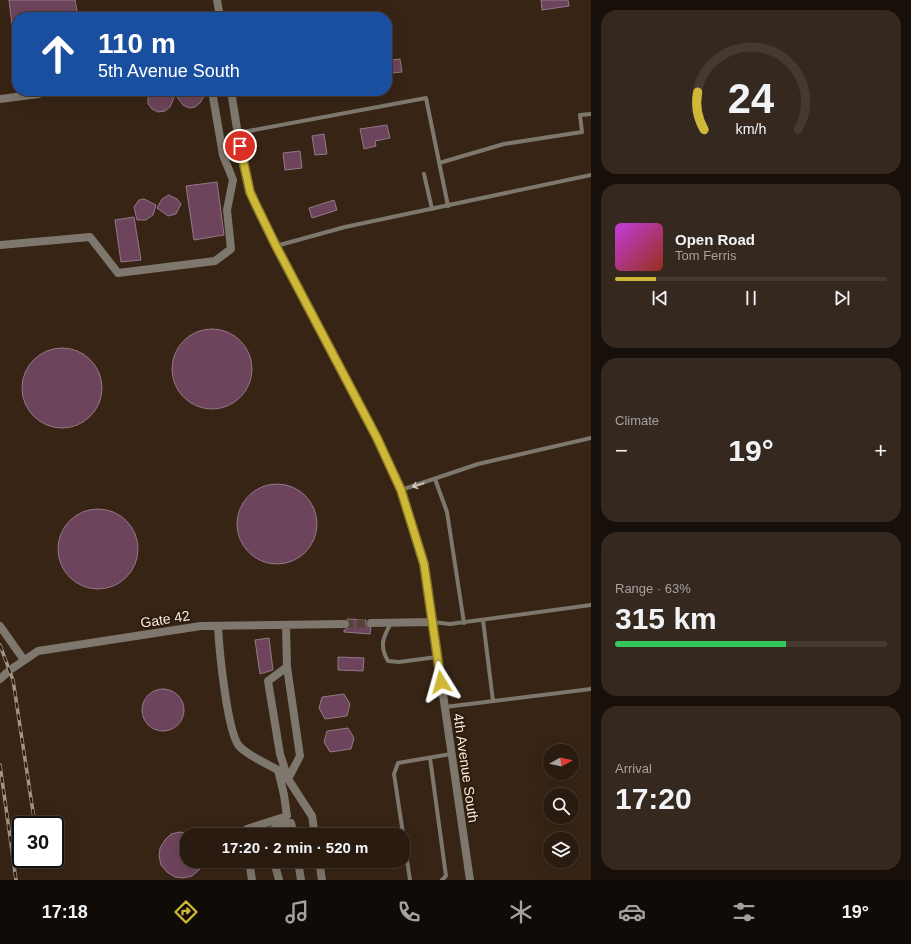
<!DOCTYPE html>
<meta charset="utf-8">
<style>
body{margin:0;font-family:Helvetica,sans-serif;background:#35281e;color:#f1f3f6;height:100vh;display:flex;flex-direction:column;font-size:15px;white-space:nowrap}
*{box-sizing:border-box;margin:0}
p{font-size:13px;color:#a5a19f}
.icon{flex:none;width:22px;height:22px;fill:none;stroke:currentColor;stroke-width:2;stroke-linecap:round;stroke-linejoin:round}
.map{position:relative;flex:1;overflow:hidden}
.drawer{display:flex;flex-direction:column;gap:10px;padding:10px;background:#170f09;width:320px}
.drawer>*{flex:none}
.banner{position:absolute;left:12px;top:12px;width:380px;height:84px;border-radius:16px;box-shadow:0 4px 16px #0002,0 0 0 1px #453930;background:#1a4fa0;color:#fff;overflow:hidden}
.needle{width:26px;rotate:82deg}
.buttons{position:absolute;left:543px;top:744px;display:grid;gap:8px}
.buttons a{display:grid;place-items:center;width:36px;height:36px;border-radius:50%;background:#291b10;box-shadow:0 4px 16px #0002,0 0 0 1px #453930;font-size:20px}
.speed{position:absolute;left:12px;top:816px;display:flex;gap:8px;font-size:20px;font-weight:700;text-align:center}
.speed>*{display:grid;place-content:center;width:52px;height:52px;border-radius:50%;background:#291b10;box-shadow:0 4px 16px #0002,0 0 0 1px #453930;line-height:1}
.speed .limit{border:2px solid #111;border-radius:6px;background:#fff;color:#111}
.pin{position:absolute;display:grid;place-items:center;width:34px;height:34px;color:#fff;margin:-17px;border:2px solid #fff;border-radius:50%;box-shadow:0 1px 4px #0007}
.me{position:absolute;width:44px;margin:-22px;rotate:352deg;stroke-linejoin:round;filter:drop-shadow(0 0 3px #0008)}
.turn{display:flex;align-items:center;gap:14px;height:84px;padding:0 20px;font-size:18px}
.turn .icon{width:52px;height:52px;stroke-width:2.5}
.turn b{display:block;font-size:28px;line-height:34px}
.big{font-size:30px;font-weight:800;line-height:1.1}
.drawer .widget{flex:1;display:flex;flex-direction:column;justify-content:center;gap:6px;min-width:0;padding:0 14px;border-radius:16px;background:#35281e}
.drawer .dial{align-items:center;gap:0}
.dial svg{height:104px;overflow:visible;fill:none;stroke:#453930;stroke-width:7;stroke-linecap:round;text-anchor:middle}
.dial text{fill:#f1f3f6;stroke:none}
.song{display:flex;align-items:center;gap:12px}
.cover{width:48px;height:48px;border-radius:6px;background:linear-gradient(135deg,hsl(290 70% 55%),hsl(10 70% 35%))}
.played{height:4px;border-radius:2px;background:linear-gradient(90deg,#cfb837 15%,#453930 15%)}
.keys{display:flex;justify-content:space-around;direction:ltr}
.heat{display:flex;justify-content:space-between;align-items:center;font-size:22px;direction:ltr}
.charge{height:6px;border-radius:3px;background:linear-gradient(90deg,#34c759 63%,#453930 0)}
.trip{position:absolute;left:180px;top:828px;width:230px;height:40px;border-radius:16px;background:#291b10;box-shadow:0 4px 16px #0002,0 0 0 1px #453930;font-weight:800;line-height:40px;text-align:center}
.tab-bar{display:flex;height:64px;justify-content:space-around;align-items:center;background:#100b06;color:#a5a19f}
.tab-bar .icon{width:28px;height:28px}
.tab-bar .on{color:#cfb837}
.tab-bar b{font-size:18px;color:#f1f3f6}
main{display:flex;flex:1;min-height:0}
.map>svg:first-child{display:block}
</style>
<main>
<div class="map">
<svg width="591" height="880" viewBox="0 0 591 880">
<rect width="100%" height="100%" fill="#372415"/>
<path fill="#6d445b" stroke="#937987" d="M9,0H75L78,17H17V33H13Z
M541,0H568L569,6L542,10Z
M400,59L402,72L392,73L391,60Z
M151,91H169L174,98L170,107L165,111L158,112L152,109L148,104V98Z
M179,91H202L203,98L200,103L195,107L189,108L183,105L177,97Z
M387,125L390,138L375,141L376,146L364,149L360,129Z
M324,134L327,154L315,155L312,136Z
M300,151L302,168L285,170L283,153Z
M217,182L224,235L194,240L186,186Z
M169,195L177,199L181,204L176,214L168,216L157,208L162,199Z
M144,199L156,205L153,215L146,220H137L134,207L139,200Z
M334,200L337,210L312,218L309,208Z
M134,217L141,260L121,262L115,220Z
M172 369a40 40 0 1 1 80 0a40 40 0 1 1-80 0Z
M22 388a40 40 0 1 1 80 0a40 40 0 1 1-80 0Z
M237 524a40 40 0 1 1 80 0a40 40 0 1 1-80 0Z
M58 549a40 40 0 1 1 80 0a40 40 0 1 1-80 0Z
M347,619L366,620V625L371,628L370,634L344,632V630L348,628L350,624Z
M269,638L273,670L260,674L255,640Z
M338,657L364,658L363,671L338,670Z
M142 710a21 21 0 1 1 42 0a21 21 0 1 1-42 0Z
M344,694L350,704L347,716L325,719L319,708L322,697Z
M348,728L354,738L351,749L330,752L324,742L327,731Z
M180,832L187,833V861H205L199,870L192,876L184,878L175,877L167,872L161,865L159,856L160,848L165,840L171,834Z"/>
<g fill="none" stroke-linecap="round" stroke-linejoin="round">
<path stroke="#544234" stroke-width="8" stroke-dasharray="8 4" stroke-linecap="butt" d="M345,624L371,623"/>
<path stroke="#7d776d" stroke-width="4" d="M238,133L426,98L448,206
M439,163L504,144L582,132L580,115L591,114
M424,174L432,209
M276,246L345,227L591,175
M435,479L447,512L464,623
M401,490L478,464L591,438
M483,620L493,701
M432,622L450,624L591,605
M391,623C383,638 379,645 388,661L399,662L437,657
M445,707L591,689
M430,758L446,876L442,880
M410,880L394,774L398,763L451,754"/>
<path stroke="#7d776d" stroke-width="8" d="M217,0L220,17
M231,91L242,160L250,192L276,246L377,438L401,490L424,564L470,880
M0,99L39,94L41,91
M0,245L90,237L118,273L215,261L231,249L227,210L233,180L223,155L212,91
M371,623L432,622
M286,625L287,667L268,681L280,754L288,779L312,816L315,835
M0,626L24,660
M218,626C219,648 227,731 239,746C247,755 267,764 278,770L284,795L287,816L247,829V835
M287,667L300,756L288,779
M0,679L10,670L38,651L201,626L345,624
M271,835L270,831L279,826L291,823L294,835
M249,861L252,880
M274,861L279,880
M298,861L301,880
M319,861L322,880"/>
<defs>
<path id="rail" d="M0,645L13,680L35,825
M0,765L16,880
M39,859L40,861"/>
</defs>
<use href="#rail" stroke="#a29386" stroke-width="3.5"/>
<use href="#rail" stroke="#2d1b0c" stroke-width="2" stroke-dasharray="6" stroke-linecap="butt"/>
</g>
<defs><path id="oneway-shaft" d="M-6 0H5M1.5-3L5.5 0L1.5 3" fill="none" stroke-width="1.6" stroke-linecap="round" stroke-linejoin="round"/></defs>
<use stroke="#d5cac0" href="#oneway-shaft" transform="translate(418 485) rotate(162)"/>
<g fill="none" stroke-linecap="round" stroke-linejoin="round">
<defs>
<path id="route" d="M240,146L250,192L256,205L276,246L377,438L401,490L424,564L441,682"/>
</defs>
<use href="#route" stroke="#877824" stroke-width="10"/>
<use href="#route" stroke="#cfb837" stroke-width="7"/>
</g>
<g text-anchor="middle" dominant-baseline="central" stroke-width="4" stroke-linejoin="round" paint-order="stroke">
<g font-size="14" fill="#fbeee4" stroke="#2d1b0c">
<text transform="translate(165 619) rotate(-9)">Gate 42</text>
<text transform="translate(466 768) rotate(82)">4th Avenue South</text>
</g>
</g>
</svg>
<div class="buttons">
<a><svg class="needle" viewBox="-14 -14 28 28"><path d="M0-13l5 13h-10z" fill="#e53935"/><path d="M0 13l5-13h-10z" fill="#a5a19f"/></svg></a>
<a><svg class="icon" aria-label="search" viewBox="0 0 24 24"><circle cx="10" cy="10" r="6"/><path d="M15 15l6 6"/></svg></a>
<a><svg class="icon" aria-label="layers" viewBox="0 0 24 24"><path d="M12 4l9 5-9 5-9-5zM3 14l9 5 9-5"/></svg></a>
</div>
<div class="speed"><div class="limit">30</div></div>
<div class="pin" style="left:240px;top:146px;background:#d93025"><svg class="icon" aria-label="arrive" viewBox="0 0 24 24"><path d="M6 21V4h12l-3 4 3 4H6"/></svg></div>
<svg class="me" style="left:441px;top:682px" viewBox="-20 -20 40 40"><path d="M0-17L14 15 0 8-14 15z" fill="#cfb837" stroke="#fff" stroke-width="4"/></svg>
<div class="trip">17:20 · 2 min · 520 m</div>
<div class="banner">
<div class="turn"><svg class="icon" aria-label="ahead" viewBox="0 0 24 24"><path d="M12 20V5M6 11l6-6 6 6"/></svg><div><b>110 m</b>5th Avenue South</div></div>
</div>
</div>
<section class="drawer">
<div class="widget dial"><svg viewBox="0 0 100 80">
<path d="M14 69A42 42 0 1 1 86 69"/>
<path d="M14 69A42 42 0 0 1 9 40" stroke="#cfb837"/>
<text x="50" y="56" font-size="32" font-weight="700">24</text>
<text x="50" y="72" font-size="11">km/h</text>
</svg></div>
<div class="widget">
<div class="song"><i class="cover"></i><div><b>Open Road</b><p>Tom Ferris</p></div></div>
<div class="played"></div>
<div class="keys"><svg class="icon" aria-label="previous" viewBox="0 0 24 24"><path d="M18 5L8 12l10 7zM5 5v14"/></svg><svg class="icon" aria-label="pause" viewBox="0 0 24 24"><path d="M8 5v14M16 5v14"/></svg><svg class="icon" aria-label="next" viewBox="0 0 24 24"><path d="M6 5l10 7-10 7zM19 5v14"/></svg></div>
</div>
<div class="widget"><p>Climate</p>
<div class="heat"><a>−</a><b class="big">19°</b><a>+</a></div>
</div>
<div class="widget"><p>Range · 63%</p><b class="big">315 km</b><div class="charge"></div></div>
<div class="widget"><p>Arrival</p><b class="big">17:20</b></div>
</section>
</main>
<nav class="tab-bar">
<b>17:18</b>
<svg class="icon on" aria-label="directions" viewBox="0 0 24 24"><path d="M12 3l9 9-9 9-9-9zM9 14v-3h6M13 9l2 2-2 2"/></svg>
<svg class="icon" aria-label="music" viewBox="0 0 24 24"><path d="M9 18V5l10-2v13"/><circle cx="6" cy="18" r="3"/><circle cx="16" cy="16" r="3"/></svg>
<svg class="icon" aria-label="phone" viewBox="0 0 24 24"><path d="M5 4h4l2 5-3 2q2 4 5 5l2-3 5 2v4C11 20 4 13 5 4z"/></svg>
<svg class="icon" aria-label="climate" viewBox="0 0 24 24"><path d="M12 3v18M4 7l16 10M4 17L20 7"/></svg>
<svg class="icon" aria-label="car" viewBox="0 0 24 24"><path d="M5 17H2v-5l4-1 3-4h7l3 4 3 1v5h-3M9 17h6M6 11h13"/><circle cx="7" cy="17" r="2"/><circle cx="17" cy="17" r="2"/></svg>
<svg class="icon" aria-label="filters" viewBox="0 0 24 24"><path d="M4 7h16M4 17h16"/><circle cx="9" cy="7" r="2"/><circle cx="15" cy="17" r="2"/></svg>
<b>19°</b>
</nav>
